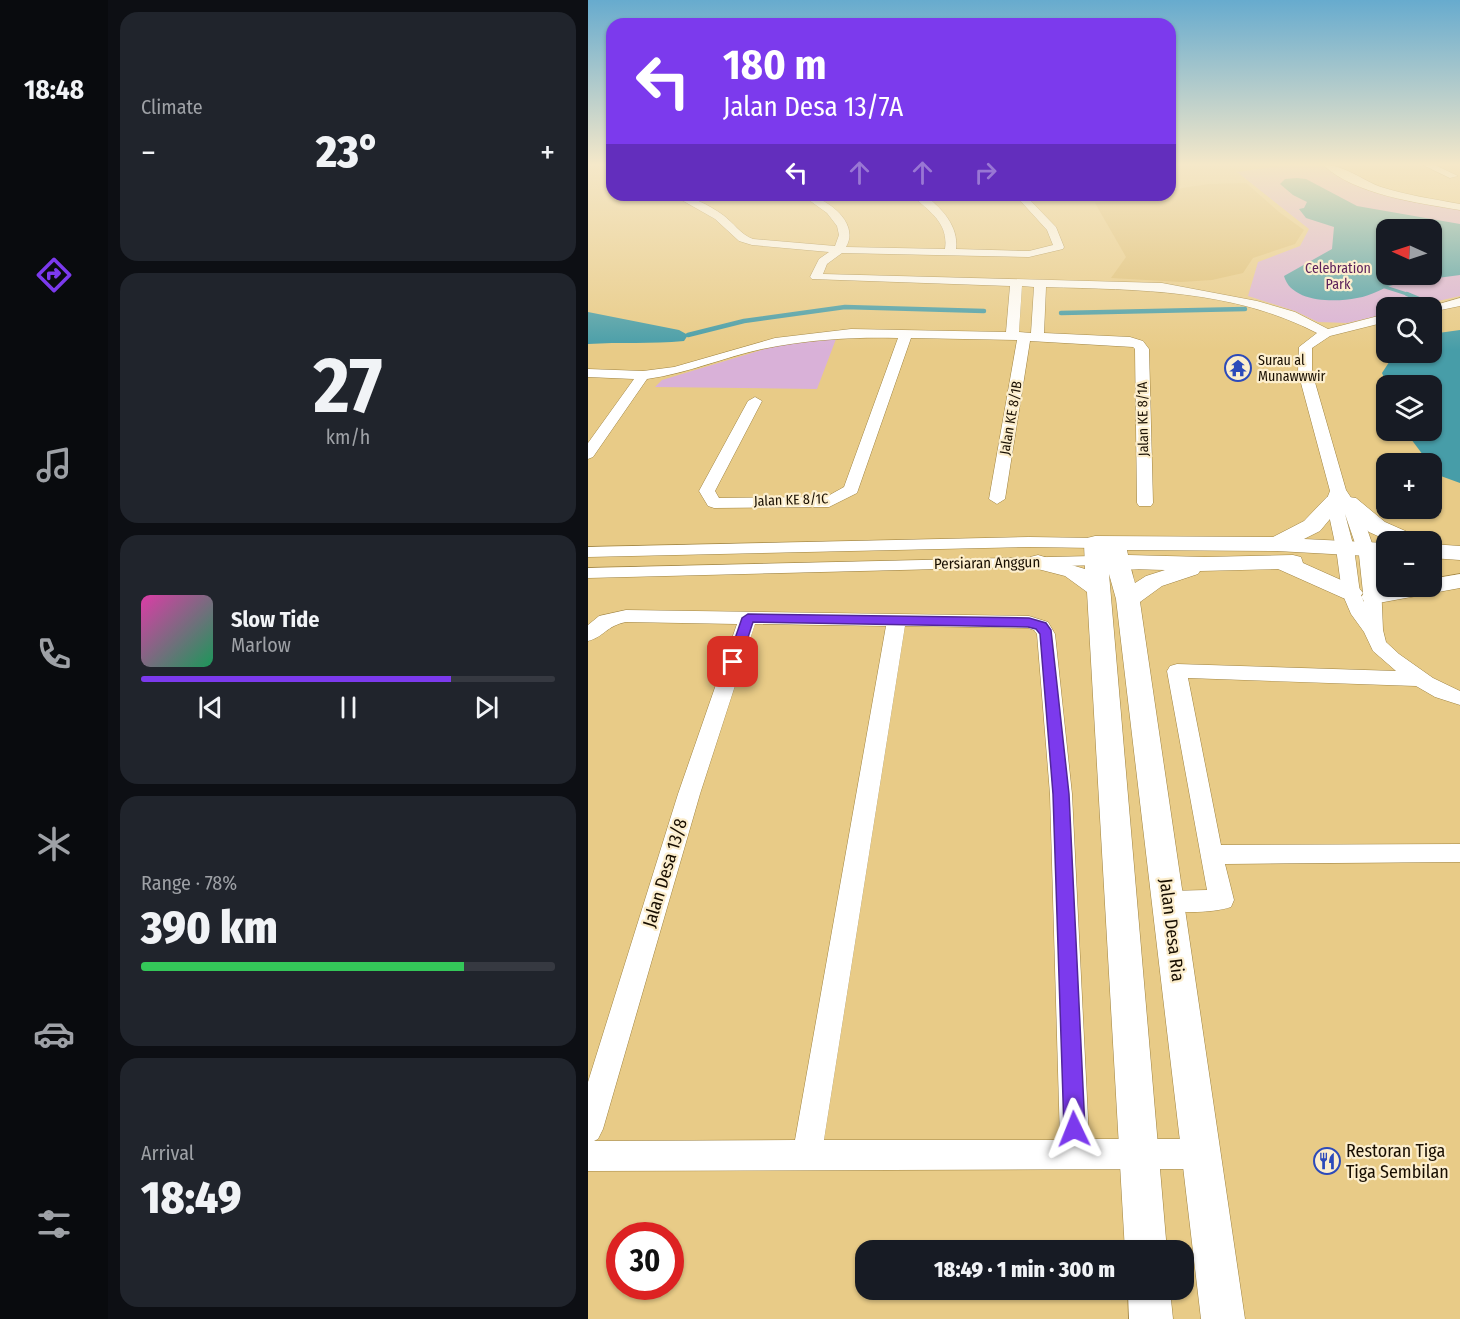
<!DOCTYPE html>
<meta charset="utf-8">
<style>
body{margin:0;font-family:"Fira Sans Condensed",sans-serif;background:#20242c;color:#f1f3f6;height:100vh;display:flex;flex-direction:column;font-size:22px;white-space:nowrap}
*{box-sizing:border-box;margin:0}
p{font-size:20px;color:#9ea1a6}
.icon{flex:none;width:33px;height:33px;fill:none;stroke:currentColor;stroke-width:2;stroke-linecap:round;stroke-linejoin:round}
.map{position:relative;flex:1;overflow:hidden}
.drawer{display:flex;flex-direction:column;gap:12px;padding:12px;background:#0d0f14;width:480px}
.drawer>*{flex:none}
.top-card{position:absolute;left:18px;top:18px;width:570px;height:183px;border-radius:18px;box-shadow:0 2px 4px #0004;background:#7c3aed;color:#fff;overflow:hidden}
.needle{width:39px;rotate:273deg}
.controls{position:absolute;left:788px;top:219px;display:grid;gap:12px}
.controls a{display:grid;place-items:center;width:66px;height:66px;border-radius:12px;background:#171b24;box-shadow:0 2px 4px #0004;font-size:30px}
.speed{position:absolute;left:18px;top:1222px;display:flex;gap:12px;font-size:30px;font-weight:700;text-align:center}
.speed>*{display:grid;place-content:center;width:78px;height:78px;border-radius:50%;background:#171b24;box-shadow:0 2px 4px #0004;line-height:1}
.speed .limit{border:9px solid #d22;background:#fff;color:#111}
.pin{position:absolute;display:grid;place-items:center;width:51px;height:51px;color:#fff;margin:-26px;border-radius:12px;box-shadow:0 3px 9px #0006}
.me{position:absolute;width:66px;margin:-33px;rotate:358deg;stroke-linejoin:round;filter:drop-shadow(0 0 4px #0008)}
.turn{display:flex;align-items:center;gap:21px;height:126px;padding:0 18px;font-size:27px}
.turn .icon{width:78px;height:78px;stroke-width:2.5}
.turn b{display:block;font-size:42px;line-height:51px}
.lanes{display:flex;align-items:center;height:57px;padding:0 18px;background:#0003;justify-content:center;gap:30px;direction:ltr}
.lanes .off{opacity:.35}
.big{font-size:45px;font-weight:800;line-height:1.1}
.drawer .widget{flex:1;display:flex;flex-direction:column;justify-content:center;gap:9px;min-width:0;padding:0 21px;border-radius:18px;background:#20242c}
.drawer .dial{align-items:center;gap:0}
.dial b{font-size:78px;line-height:1}
.song{display:flex;align-items:center;gap:18px}
.cover{width:72px;height:72px;border-radius:9px;background:linear-gradient(135deg,hsl(320 70% 55%),hsl(150 70% 35%))}
.played{height:6px;border-radius:3px;background:linear-gradient(90deg,#7c3aed 75%,#363941 75%)}
.keys{display:flex;justify-content:space-around;direction:ltr}
.heat{display:flex;justify-content:space-between;align-items:center;font-size:33px;direction:ltr}
.charge{height:9px;border-radius:4px;background:linear-gradient(90deg,#34c759 78%,#363941 0)}
.trip{position:absolute;left:267px;top:1240px;width:339px;height:60px;border-radius:18px;background:#171b24;box-shadow:0 2px 4px #0004;font-weight:800;line-height:60px;text-align:center}
main{display:flex;flex:1;min-height:0}
.tabs{display:flex;flex-direction:column;width:108px;justify-content:space-around;align-items:center;background:#090b0e;color:#9ea1a6}
.tabs .icon{width:42px;height:42px}
.tabs .selected{color:#7c3aed}
.tabs b{font-size:27px;color:#f1f3f6}
.map>svg:first-child{display:block}
</style>
<main>
<nav class="tabs">
<b>18:48</b>
<svg class="icon selected" aria-label="directions" viewBox="0 0 24 24"><path d="M12 3l9 9-9 9-9-9zM9 14v-3h6M13 9l2 2-2 2"/></svg>
<svg class="icon" aria-label="music" viewBox="0 0 24 24"><path d="M9 18V5l10-2v13"/><circle cx="6" cy="18" r="3"/><circle cx="16" cy="16" r="3"/></svg>
<svg class="icon" aria-label="phone" viewBox="0 0 24 24"><path d="M5 4h4l2 5-3 2q2 4 5 5l2-3 5 2v4C11 20 4 13 5 4z"/></svg>
<svg class="icon" aria-label="climate" viewBox="0 0 24 24"><path d="M12 3v18M4 7l16 10M4 17L20 7"/></svg>
<svg class="icon" aria-label="car" viewBox="0 0 24 24"><path d="M5 17H2v-5l4-1 3-4h7l3 4 3 1v5h-3M9 17h6M6 11h13"/><circle cx="7" cy="17" r="2"/><circle cx="17" cy="17" r="2"/></svg>
<svg class="icon" aria-label="filters" viewBox="0 0 24 24"><path d="M4 7h16M4 17h16"/><circle cx="9" cy="7" r="2"/><circle cx="15" cy="17" r="2"/></svg>
</nav>
<section class="drawer">
<div class="widget"><p>Climate</p>
<div class="heat"><a>−</a><b class="big">23°</b><a>+</a></div>
</div>
<div class="widget dial"><b>27</b><p>km/h</p></div>
<div class="widget">
<div class="song"><i class="cover"></i><div><b>Slow Tide</b><p>Marlow</p></div></div>
<div class="played"></div>
<div class="keys"><svg class="icon" aria-label="previous" viewBox="0 0 24 24"><path d="M18 5L8 12l10 7zM5 5v14"/></svg><svg class="icon" aria-label="pause" viewBox="0 0 24 24"><path d="M8 5v14M16 5v14"/></svg><svg class="icon" aria-label="next" viewBox="0 0 24 24"><path d="M6 5l10 7-10 7zM19 5v14"/></svg></div>
</div>
<div class="widget"><p>Range · 78%</p><b class="big">390 km</b><div class="charge"></div></div>
<div class="widget"><p>Arrival</p><b class="big">18:49</b></div>
</section>
<div class="map">
<svg width="872" height="1319" viewBox="0 0 872 1319">
<rect width="100%" height="100%" fill="#e8cb87"/>
<path fill="#debe72" d="M658,183L691,212L716,230L707,244L665,258L655,273L624,280L593,282L523,278L538,257L507,203L554,195H582V190L620,184Z"/>
<path fill="#d9b1d8" fill-rule="evenodd" d="M697,165L735,166L766,184L790,193L872,210V296L824,307L798,308V314L759,323L730,322L707,311L660,296L670,262L712,246L721,229L649,172ZM798,230H843V274H798Z
M248,339L229,389L67,387L74,380L190,345Z"/>
<path fill="#479da8" fill-rule="evenodd" d="M709,178L718,179L769,206L872,224V275C852,278 832,279 812,283C797,286 784,296 769,298C745,303 703,302 696,276L744,249L746,227L718,218L711,209L716,208L719,202L705,195L692,184L697,179ZM798,230H843V274H798Z
M0,312L91,330L100,335L96,341C63,344 32,342 0,344Z
M872,330V483L850,475L817,431L843,430V386L799,385L794,373L807,353L843,352V334Z"/>
<g fill="none" stroke-linecap="round" stroke-linejoin="round">
<path stroke="#479da8" stroke-width="3" d="M794,286L822,295"/>
<path stroke="#479da8" stroke-width="4.5" d="M819,294L831,299
M473,313L657,309
M100,335L156,321L257,307L396,311"/>
<defs>
<path id="minor" d="M735,165C755,164 774,180 793,187C818,195 845,199 872,204V210C831,203 767,195 735,165Z
M835,165H847L870,176L862,178Z
M85,195C102,195 121,205 135,215C145,222 153,235 165,239L247,246L251,235L249,226L239,213L214,195C236,195 273,222 258,247L357,249C361,222 340,211 324,195H336C353,207 371,226 368,249L441,251L465,245L459,230L427,195H437L468,227L476,247L475,249L441,257L254,253L239,264L235,274L574,283L669,301L707,312L740,329L798,314V322L742,336L724,348V372L758,490L774,514L788,555L793,584L795,630L798,642L811,654L845,678L872,691V705L847,697L828,686L600,678L633,845L872,844V862L637,864L646,900L643,907C626,913 588,914 571,908L568,901L571,894L580,891L619,890L579,671L582,666L589,664L808,671L785,651L776,632L763,614L754,593L748,548L738,501L742,491L710,372L711,347L729,333C644,289 551,290 458,287L456,333L542,337L555,341L561,349L565,503L563,506H551L549,503L547,349L545,347L442,341L417,499L409,504L401,499L429,340L323,338L269,493L241,507L126,508L120,506L111,491L160,401L167,397L174,401L127,491L131,498L238,497L256,487L310,338C270,337 230,339 190,346C145,353 104,373 59,379L5,457L0,459V443L46,379L0,377V369L55,371L86,367L187,338L263,329L418,332L422,286L224,279L222,277L231,259L241,252L164,245L151,241L127,219ZM434,286L446,287L443,333L431,332ZM757,514L771,555L776,602L772,593L766,548Z
M872,298V306L843,312V308H837Z
M441,537L507,538L513,539L516,543L513,547L507,548L441,547L0,557V547Z
M506,556L512,557L515,561L512,565L0,578V568Z
M38,610L441,616L460,622L467,634L484,794L501,1139H613L624,1143L628,1154L624,1165L613,1169L0,1171V1082L90,794L149,624L38,622C18,626 16,637 0,641V625L11,616ZM167,624L298,626L207,1140L6,1141L10,1139L15,1129L112,794ZM317,626L440,628L446,630L449,634L462,794L472,1140H236Z"/>
<path id="major" d="M746,495L768,498L797,522L831,537L834,542H803L781,532L752,507L732,531L716,539L798,543V557L689,551L539,550L540,555L617,557L705,555L713,557L715,563L771,588L775,593L771,598L763,600L755,598L690,569L612,571L610,574L574,586L552,602L657,1319H613L528,599L521,574L579,1251H537L499,592L477,576L442,567L439,562L442,557L450,555L497,569L496,543L499,538L507,536L685,537L716,521L739,497ZM543,569H542L577,570L558,576L547,583Z
M843,544L872,546V560L843,558Z
M872,574V588L785,604L777,602L773,597L777,592L801,586H843V579Z
M540,1290H582L585,1319H541Z"/>
</defs>
<use href="#minor" stroke="#9f8341" stroke-width="1"/>
<use href="#major" stroke="#9f8341" stroke-width="1"/>
<use href="#minor" fill="#fff" fill-rule="evenodd"/>
<use href="#major" fill="#fff" fill-rule="evenodd"/>
</g>
<linearGradient id="sky" x2="0" y2="1"><stop stop-color="#67abce"/><stop offset="0.47" stop-color="#f5e8c9"/><stop offset="1" stop-color="#f5e8c9" stop-opacity="0"/></linearGradient>
<rect width="872" height="350" fill="url(#sky)"/>
<path fill="#7c3aed" stroke="#51269a" stroke-width="1.5" d="M160,614L441,618L458,623L463,630L481,794L497,1129L494,1136L486,1139L479,1136L476,1129L465,794L452,634L448,629L440,627L165,622L152,662L150,665H141L139,662L154,618Z"/>
<defs>
<symbol id="temple-ring" viewBox="-11 -11 22 22"><circle r="9.5" fill="#fceecd" stroke="#2c4aba" stroke-width="1.5"/><path d="M0-6L5-2H3V0L6.5 2.5H4V6H1.5V3h-3V6H-4V2.5H-6.5L-3 0V-2H-5Z" fill="#2c4aba"/></symbol>
<symbol id="restaurant-ring" viewBox="-11 -11 22 22"><circle r="9.5" fill="#fceecd" stroke="#2c4aba" stroke-width="1.5"/><path d="M-5-6h1v4h1v-4h1v4h1v-4h1v5L-1.5 .5V6h-2V.5L-5-1ZM5-6V6H3V1.5H1.5Q1.5-4 5-6Z" fill="#2c4aba"/></symbol>
</defs>
<g fill-rule="evenodd">
<use href="#temple-ring" x="635" y="353" width="30" height="30"/>
<use href="#restaurant-ring" x="724" y="1146" width="30" height="30"/>
</g>
<g text-anchor="middle" dominant-baseline="central" stroke-width="4.5" stroke-linejoin="round" paint-order="stroke">
<g font-size="14" fill="#5b225b" stroke="#fceecd">
<text x="750" y="268">Celebration<tspan x="750" dy="16">Park</tspan></text>
</g>
<g font-size="14" fill="#180e00" stroke="#fceecd" text-anchor="start">
<text x="670" y="360">Surau al<tspan x="670" dy="16">Munawwwir</tspan></text>
</g>
<g font-size="14" fill="#180e00" stroke="#fceecd">
<text transform="translate(423 418) rotate(-80)">Jalan KE 8/1B</text>
<text transform="translate(555 419) rotate(-91)">Jalan KE 8/1A</text>
<text transform="translate(203 500) rotate(-2)">Jalan KE 8/1C</text>
</g>
<g font-size="15" fill="#180e00" stroke="#fceecd">
<text transform="translate(399 563) rotate(-1)">Persiaran Anggun</text>
</g>
<g font-size="18" fill="#180e00" stroke="#fceecd">
<text transform="translate(77 873) rotate(-73)">Jalan Desa 13/8</text>
<text transform="translate(584 930) rotate(83)">Jalan Desa Ria</text>
</g>
<g font-size="18" fill="#180e00" stroke="#fceecd" text-anchor="start">
<text x="758" y="1151">Restoran Tiga<tspan x="758" dy="21">Tiga Sembilan</tspan></text>
</g>
</g>
</svg>
<div class="controls">
<a><svg class="needle" viewBox="-14 -14 28 28"><path d="M0-13l5 13h-10z" fill="#e53935"/><path d="M0 13l5-13h-10z" fill="#9ea1a6"/></svg></a>
<a><svg class="icon" aria-label="search" viewBox="0 0 24 24"><circle cx="10" cy="10" r="6"/><path d="M15 15l6 6"/></svg></a>
<a><svg class="icon" aria-label="layers" viewBox="0 0 24 24"><path d="M12 4l9 5-9 5-9-5zM3 14l9 5 9-5"/></svg></a>
<a>+</a>
<a>−</a>
</div>
<div class="speed"><div class="limit">30</div></div>
<div class="pin" style="left:145px;top:662px;background:#d93025"><svg class="icon" aria-label="arrive" viewBox="0 0 24 24"><path d="M6 21V4h12l-3 4 3 4H6"/></svg></div>
<svg class="me" style="left:486px;top:1129px" viewBox="-20 -20 40 40"><path d="M0-17L14 15 0 8-14 15z" fill="#7c3aed" stroke="#fff" stroke-width="4"/></svg>
<div class="trip">18:49 · 1 min · 300 m</div>
<div class="top-card">
<div class="turn"><svg class="icon" aria-label="left" viewBox="0 0 24 24"><path d="M17 20v-9H6M10 6l-5 5 5 5"/></svg><div><b>180 m</b>Jalan Desa 13/7A</div></div>
<div class="lanes"><svg class="icon" aria-label="left" viewBox="0 0 24 24"><path d="M17 20v-9H6M10 6l-5 5 5 5"/></svg><svg class="icon off" aria-label="ahead" viewBox="0 0 24 24"><path d="M12 20V5M6 11l6-6 6 6"/></svg><svg class="icon off" aria-label="ahead" viewBox="0 0 24 24"><path d="M12 20V5M6 11l6-6 6 6"/></svg><svg class="icon off" aria-label="right" viewBox="0 0 24 24"><path d="M7 20v-9h11M14 6l5 5-5 5"/></svg></div>
</div>
</div>
</main>
